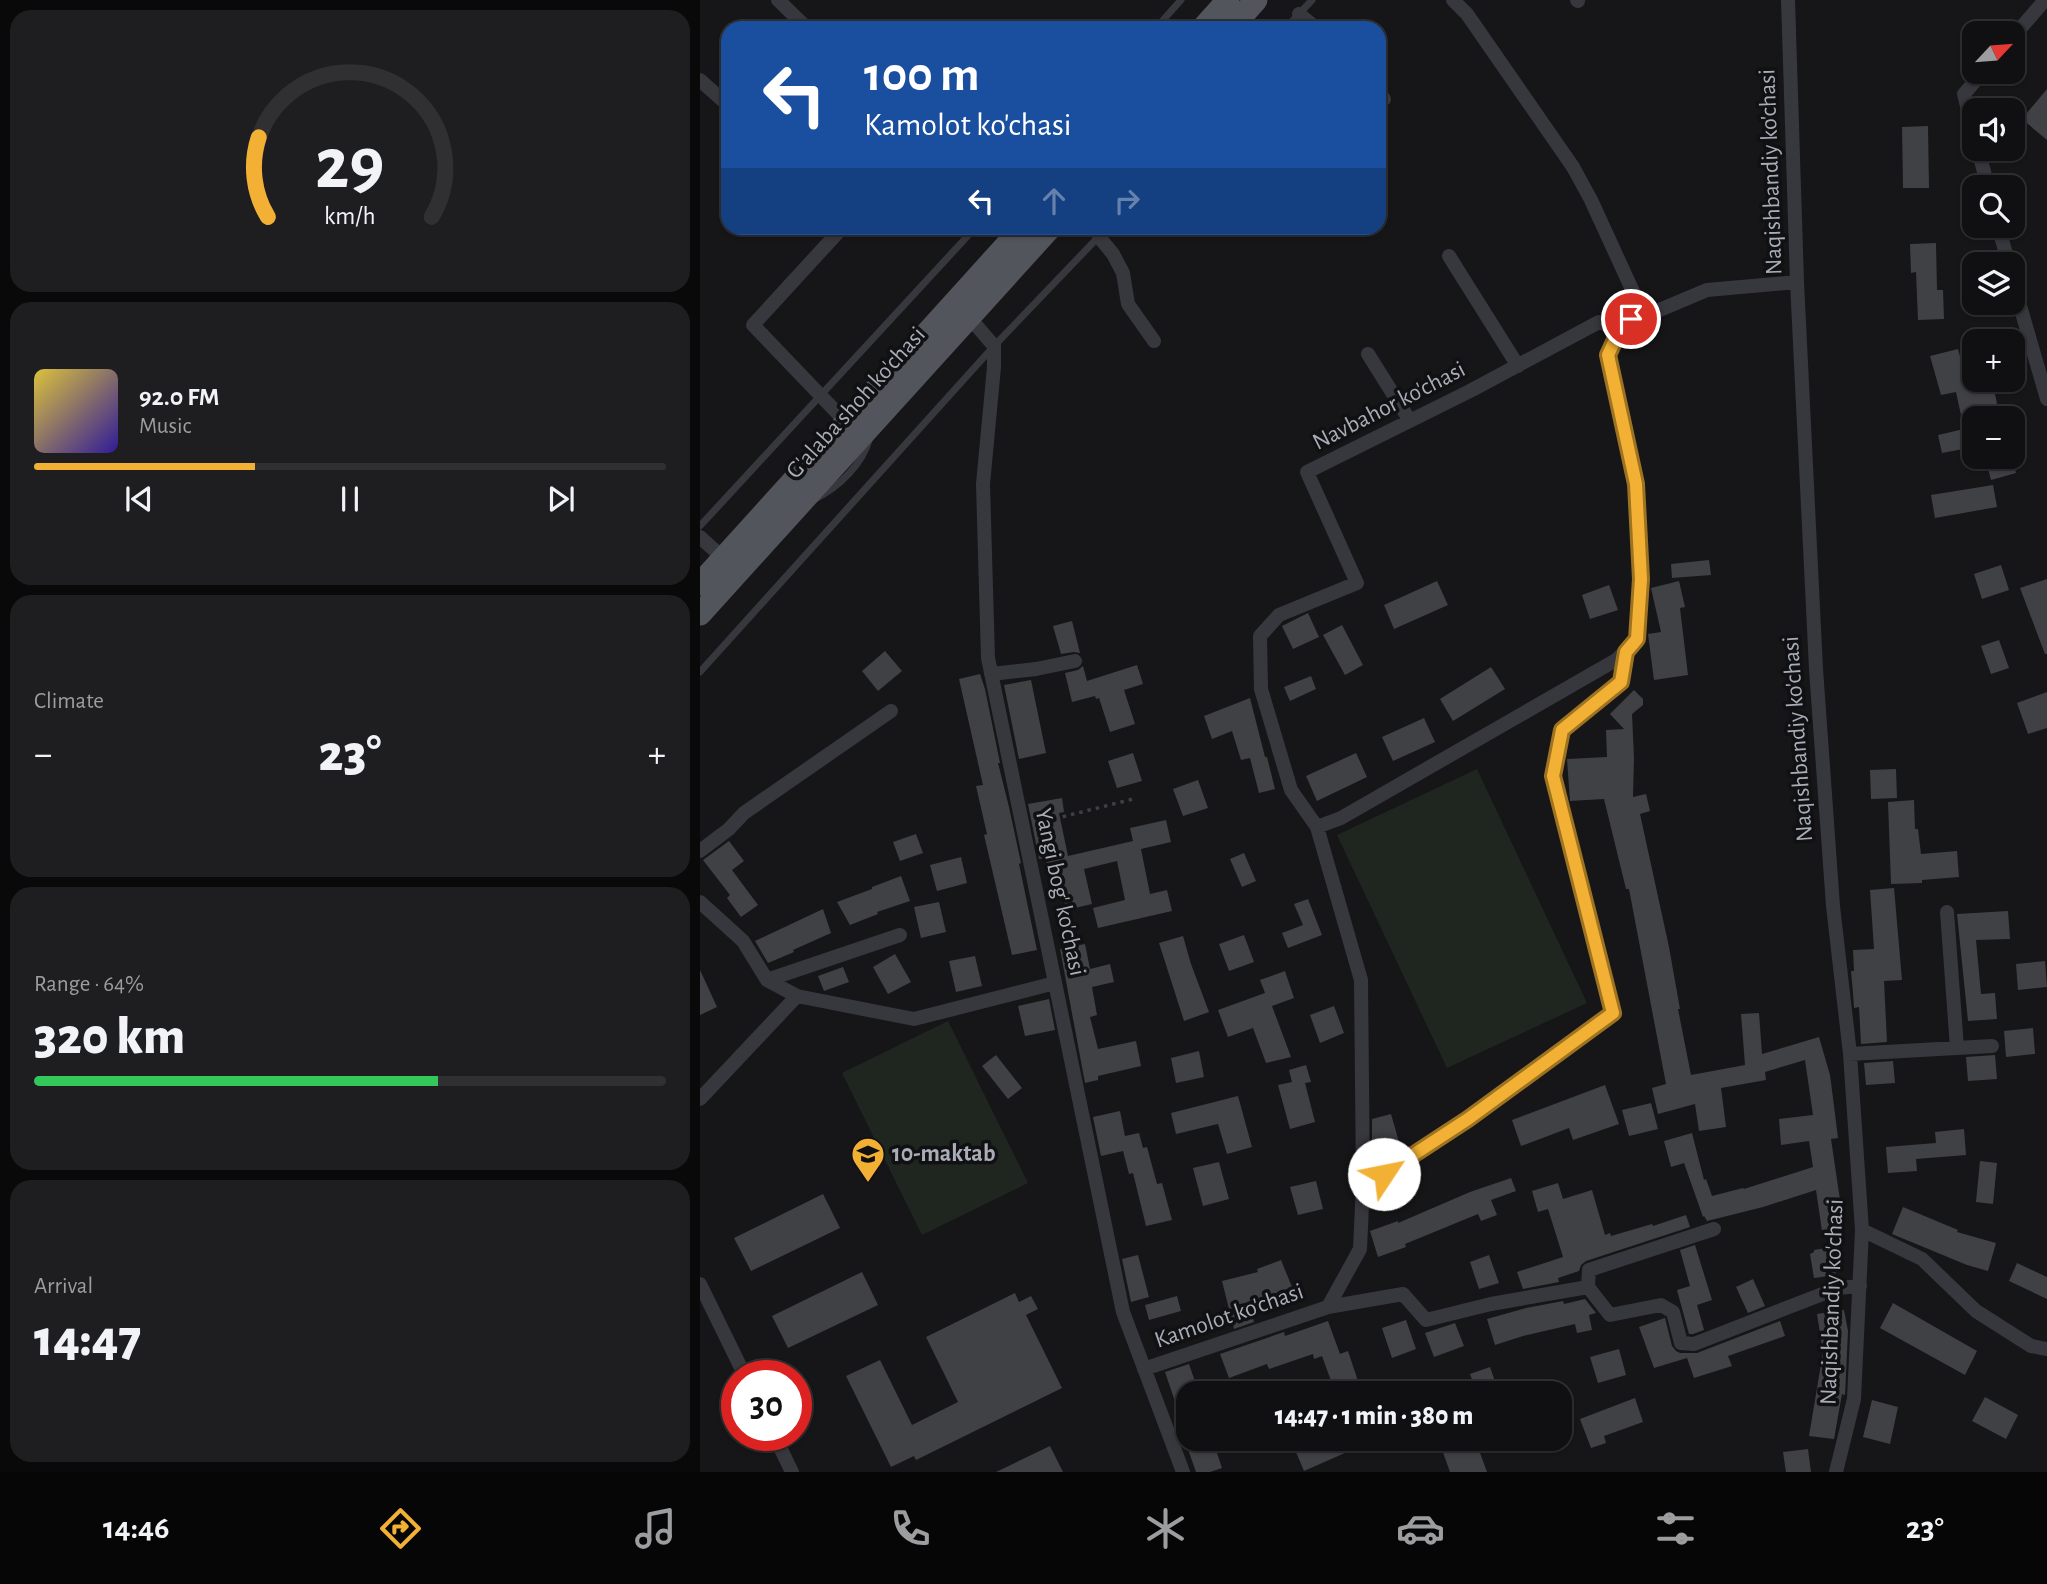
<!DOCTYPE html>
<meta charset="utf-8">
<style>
body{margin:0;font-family:"Alegreya Sans",sans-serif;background:#1e1e20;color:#f1f3f6;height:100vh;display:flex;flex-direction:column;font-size:26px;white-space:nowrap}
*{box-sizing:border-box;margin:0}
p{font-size:23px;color:#9c9d9f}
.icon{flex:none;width:38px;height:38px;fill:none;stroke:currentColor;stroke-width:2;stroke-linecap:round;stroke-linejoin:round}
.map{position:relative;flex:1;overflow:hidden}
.sheet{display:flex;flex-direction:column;gap:10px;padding:10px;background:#09090a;width:700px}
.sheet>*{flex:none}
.banner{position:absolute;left:21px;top:21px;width:665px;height:214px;border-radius:21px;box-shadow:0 2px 5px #0004,0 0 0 2px #303032;background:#1a4fa0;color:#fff;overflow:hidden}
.needle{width:46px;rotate:64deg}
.tools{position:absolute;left:1262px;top:21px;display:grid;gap:14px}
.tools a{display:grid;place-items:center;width:63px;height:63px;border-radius:14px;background:#101012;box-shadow:0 2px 5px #0004,0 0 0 2px #303032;font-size:35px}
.speed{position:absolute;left:21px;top:1360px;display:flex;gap:14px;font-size:35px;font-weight:700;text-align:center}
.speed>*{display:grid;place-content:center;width:91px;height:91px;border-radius:50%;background:#101012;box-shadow:0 2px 5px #0004,0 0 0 2px #303032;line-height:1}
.speed .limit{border:10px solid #d22;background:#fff;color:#111}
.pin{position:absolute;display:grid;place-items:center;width:60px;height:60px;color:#fff;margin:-30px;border:4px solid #fff;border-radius:50%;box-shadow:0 2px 7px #0007}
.me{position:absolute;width:77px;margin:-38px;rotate:56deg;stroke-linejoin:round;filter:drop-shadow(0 0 5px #0008)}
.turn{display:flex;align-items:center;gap:24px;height:147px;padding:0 28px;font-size:32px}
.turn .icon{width:91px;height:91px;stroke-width:2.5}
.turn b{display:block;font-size:49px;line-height:60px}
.lanes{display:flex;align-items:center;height:66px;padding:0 28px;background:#0003;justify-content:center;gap:35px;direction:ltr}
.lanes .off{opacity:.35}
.big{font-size:52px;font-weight:800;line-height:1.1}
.sheet .widget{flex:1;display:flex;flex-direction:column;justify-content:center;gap:10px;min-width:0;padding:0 24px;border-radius:21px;background:#1e1e20}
.sheet .dial{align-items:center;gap:0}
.dial svg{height:182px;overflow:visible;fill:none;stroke:#303032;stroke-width:7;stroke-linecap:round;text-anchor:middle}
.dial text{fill:#f1f3f6;stroke:none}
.song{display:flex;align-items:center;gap:21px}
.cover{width:84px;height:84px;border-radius:10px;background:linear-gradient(135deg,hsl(50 70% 55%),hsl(250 70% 35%))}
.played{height:7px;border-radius:4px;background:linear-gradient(90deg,#f2b134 35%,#303032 35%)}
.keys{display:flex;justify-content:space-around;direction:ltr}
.heat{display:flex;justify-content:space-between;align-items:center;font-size:38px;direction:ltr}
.charge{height:10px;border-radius:5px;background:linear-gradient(90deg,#34c759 64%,#303032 0)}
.trip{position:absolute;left:476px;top:1381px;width:396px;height:70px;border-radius:21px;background:#101012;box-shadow:0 2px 5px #0004,0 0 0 2px #303032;font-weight:800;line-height:70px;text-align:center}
.tabs{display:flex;height:112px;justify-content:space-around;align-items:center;background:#060607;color:#9c9d9f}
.tabs .icon{width:49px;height:49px}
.tabs .current{color:#f2b134}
.tabs b{font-size:32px;color:#f1f3f6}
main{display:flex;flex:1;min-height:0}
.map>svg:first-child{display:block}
</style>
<main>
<section class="sheet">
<div class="widget dial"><svg viewBox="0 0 100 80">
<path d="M14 69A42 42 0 1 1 86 69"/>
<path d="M14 69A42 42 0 0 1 10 34" stroke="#f2b134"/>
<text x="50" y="56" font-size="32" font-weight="700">29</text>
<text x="50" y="72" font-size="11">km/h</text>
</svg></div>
<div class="widget">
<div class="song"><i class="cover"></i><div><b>92.0 FM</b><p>Music</p></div></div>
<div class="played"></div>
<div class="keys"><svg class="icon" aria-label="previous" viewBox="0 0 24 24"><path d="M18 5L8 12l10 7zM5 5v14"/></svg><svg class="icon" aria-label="pause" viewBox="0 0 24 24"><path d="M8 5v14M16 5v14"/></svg><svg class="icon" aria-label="next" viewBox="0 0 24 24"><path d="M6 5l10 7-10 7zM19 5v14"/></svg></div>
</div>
<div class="widget"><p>Climate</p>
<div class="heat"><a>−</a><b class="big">23°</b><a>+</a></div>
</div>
<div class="widget"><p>Range · 64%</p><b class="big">320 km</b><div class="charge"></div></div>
<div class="widget"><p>Arrival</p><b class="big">14:47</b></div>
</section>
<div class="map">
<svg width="1347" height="1472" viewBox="0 0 1347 1472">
<rect width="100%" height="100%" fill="#161618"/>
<path fill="#1e261f" d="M777,769L887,1003L747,1068L637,835Z
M248,1021L328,1183L222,1235L142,1073Z"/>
<path fill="#404145" d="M1347,89V140L1322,119Z
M1228,126L1229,188H1203L1202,127Z
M1236,243L1237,290H1243L1244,319L1218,320L1216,272L1211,273L1210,244Z
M1258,349L1266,378L1274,376V380H1292L1300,418H1274V447L1242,453L1238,435L1264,429L1256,392L1241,395L1230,356Z
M1285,457H1312L1316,473L1291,480Z
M1293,485L1297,507L1235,518L1231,495Z
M1009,560L1011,575L972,578L971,564Z
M1301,565L1309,590L1282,599L1274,574Z
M1347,579V654H1345L1320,588Z
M737,581L748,605L694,629L684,605Z
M979,581L985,607L980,608L988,675L954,680L948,634L961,632L951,588Z
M909,585L918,610L890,619L882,595Z
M608,613L619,637L593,649L582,626Z
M372,621L380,653L374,652L361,654L353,626Z
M642,625L663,665L645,675L623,635Z
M1299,640L1309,668L1291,674L1281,646Z
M185,651L202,671L178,691L162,671Z
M437,665L443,684L424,690L435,724L410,732L399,698L396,699L395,696L372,702L365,673L378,670L383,666L387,681Z
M791,667L805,689L753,721L740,699Z
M280,674L285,689L300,763H298L309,807L321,863L319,864L337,950L312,955L284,835L287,834L276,786L283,785L259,679Z
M611,676L616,689L590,701L584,687Z
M331,680L346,753L319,759L304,685Z
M934,690L943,699V705L932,714L934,758L933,797L946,794L950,811L940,814L969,947L980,1009H978L991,1075L1045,1065L1041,1014L1059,1013L1062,1054L1119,1037L1130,1075L1133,1098L1138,1138L1131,1139L1144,1227L1122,1231L1116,1190L1063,1207L1007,1221L1004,1216L1003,1217L984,1163L971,1167L964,1141L992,1133L1004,1180L1006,1179L1012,1196L1043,1188L1044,1189L1113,1167L1109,1141L1081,1145L1079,1119L1113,1115L1105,1060L1065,1072L1066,1080L1021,1088L1026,1127L999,1131L995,1104L958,1114L952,1088L966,1084L929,889H926L904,799L870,801L867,759L907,757L906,730L924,729L910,714Z
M1347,692V728L1328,734L1317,703Z
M550,698L565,757H567L575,789L559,793L550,758L541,760L532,731L512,739L504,716Z
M724,718L735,742L693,761L682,737Z
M433,753L442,781L417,788L408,761Z
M656,753L667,777L617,801L606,776Z
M1196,769L1197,798L1171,799L1170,770Z
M498,780L508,808L483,816L473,789Z
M362,798L364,812L359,813L368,856L433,841L430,828L466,820L471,842L441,849L450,894L467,890L472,911L398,928L393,908L425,900L417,861L384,869L392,904L366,910L359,875L350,877L345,858L339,859L328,804Z
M1214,800L1215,829H1218L1221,854L1257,851L1259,877L1222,880V883L1191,884L1188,802Z
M216,834L223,853L200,861L193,842Z
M29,841L44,861L32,870L58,905L41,917L27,898L30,895L3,860Z
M544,853L556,881L542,887L530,859Z
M261,857L267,883L237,891L230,865Z
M201,876L210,901L177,912L178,914L150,925L137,902L172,889V887Z
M1194,888L1202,980L1184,981L1187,1042L1161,1044L1159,1007L1154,1008L1153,993L1151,971H1154L1153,950L1174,949L1170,890Z
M608,899L622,935L588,948L582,933L603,925L594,904Z
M239,902L246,932L221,938L214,907Z
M123,909L131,933L93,950L94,952L68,963L55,941Z
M1308,911L1310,939L1276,940L1281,994L1295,993L1297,1019L1268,1021L1257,914Z
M544,935L554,962L529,971L519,944Z
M483,936L491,964L509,1012L484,1021L459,943Z
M385,944L390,969L410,964L414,982L392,987L397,1015L390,1017L398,1049L436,1041L441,1066L398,1076V1080L385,1083L360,949Z
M195,954L211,982L188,994L173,967Z
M275,956L282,986L256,992L249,961Z
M1345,961L1347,987L1318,990L1316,964Z
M143,967L149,982L124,991L118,976Z
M0,970L17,1007L0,1015Z
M585,971L594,998L572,1006L591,1057L566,1063L553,1028L528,1037L518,1010L565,993L560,980Z
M349,999L355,1030L325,1036L318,1006Z
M634,1006L644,1033L620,1043L610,1015Z
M1333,1028L1335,1054L1306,1057L1304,1031Z
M499,1051L504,1077L476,1083L471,1058Z
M296,1055L322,1088L308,1099L282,1066Z
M1295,1055L1297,1079L1268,1081L1266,1057Z
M1193,1061L1195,1083L1166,1085L1164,1063Z
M606,1065L611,1082L605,1083L615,1122L590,1129L578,1085L592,1082L589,1070Z
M905,1085L919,1124L873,1140L869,1128L821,1146L812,1120Z
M538,1096L552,1147L527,1154L518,1124L476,1134L471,1113Z
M951,1103L958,1129L929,1136L922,1110Z
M420,1111L425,1136L439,1133L443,1148L447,1147L457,1184L462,1183L472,1220L446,1226L433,1173L429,1174L423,1151L401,1156L393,1117Z
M691,1114L699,1142L674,1149L672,1141V1119Z
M1264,1129L1266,1155L1216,1159L1217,1171L1188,1173L1186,1147L1236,1143L1235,1132Z
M1280,1161L1297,1163L1293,1204L1276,1202Z
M519,1162L529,1199L503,1206L493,1168Z
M811,1178L816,1191L791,1200L797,1215L781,1221L778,1214L705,1244L706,1247L678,1257L670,1231L698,1221V1223L770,1192Z
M616,1181L623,1209L598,1215L590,1187Z
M858,1183L863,1199L892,1190L905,1235L910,1233L911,1236L952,1224L953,1226L986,1215L990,1227L886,1261L881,1265L879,1271L858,1278L859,1282L823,1289L817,1272L863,1257L848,1209L838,1212L832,1191Z
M123,1194L140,1228L51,1271L34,1238Z
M1203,1207L1258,1230L1257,1232L1296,1243L1288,1271L1267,1265L1192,1234Z
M995,1245L1012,1300L997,1305L1004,1330L993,1334H989L977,1290L990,1286L980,1250Z
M1132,1247L1136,1275L1114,1278L1110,1254L1114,1252V1250Z
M438,1255L449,1297L431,1302L422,1259Z
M789,1255L799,1283L779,1289L770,1262Z
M581,1260L592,1287L549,1303L554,1322L534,1329L522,1281L558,1272L557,1269Z
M1317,1263L1347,1277V1299L1309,1281Z
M162,1272L178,1305L88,1348L72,1316Z
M1053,1279L1065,1306L1048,1313L1036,1287Z
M315,1293L319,1302L331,1296L338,1309L326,1315L362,1388L216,1460L214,1456L191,1467L146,1376L180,1360L212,1425L258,1402L226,1337Z
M477,1296L481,1311L449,1320L445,1305Z
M885,1299L896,1313L889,1315L892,1330L877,1333L875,1324L823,1336L795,1345L787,1319L826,1308L863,1301L864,1304Z
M1193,1303L1277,1351L1265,1375L1180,1328Z
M1144,1310L1148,1331L1145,1395L1142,1394L1134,1439L1109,1436L1123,1352L1117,1314Z
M965,1318L972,1346L976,1351L980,1353H997L1080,1321L1085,1336L1028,1356L1032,1366L994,1378L987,1358L954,1368L939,1327Z
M706,1320L716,1349L692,1358L682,1328Z
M628,1321L640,1354L648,1351L658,1381L634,1389L622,1356L614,1359L613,1354L569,1369L567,1364L529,1378L520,1354L584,1332L585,1336Z
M755,1323L764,1346L734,1357L725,1333Z
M919,1349L926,1375L898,1383L890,1357Z
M489,1364L499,1393H488V1434H486L465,1372Z
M790,1367L799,1393H777L770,1374Z
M1285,1397L1318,1415L1306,1439L1272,1421Z
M935,1398L943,1422L904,1436L906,1443L891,1448L880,1419Z
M1172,1400L1198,1407L1190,1444L1163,1437Z
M484,1438H512L522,1468L510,1472H496Z
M609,1438H679L604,1471L593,1445Z
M755,1438H814L815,1440L780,1453L787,1472H750L740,1444Z
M350,1446L363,1472H296Z
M1108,1449L1111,1472H1086L1083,1452Z"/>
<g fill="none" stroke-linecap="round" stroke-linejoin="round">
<path stroke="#3d3f44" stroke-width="3.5" stroke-dasharray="3.5 5" stroke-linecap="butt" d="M338,823L437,798"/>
<path stroke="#37383d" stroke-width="7" d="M456,28L481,0
M586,28L612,0
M115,499C139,487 163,464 170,437
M0,526L275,228
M0,672L294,346L407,228"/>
<path stroke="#37383d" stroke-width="14" d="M78,0L107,28
M753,0L767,14L873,167L891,200L941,309
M877,0L878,1
M1088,0L1097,282L1116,669L1133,906L1150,1054L1162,1230L1154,1399L1136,1472
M599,14L616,28
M1312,38L1345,0
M0,80L28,105
M679,92L684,99
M1274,134L1264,94L1283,72
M1278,149L1288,187
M1298,226L1309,264
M142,228L53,325L146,422
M399,237L413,254L423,273L428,304L454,341
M749,256L818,366
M1312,278L1347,399
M269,317L294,346V367L283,484L288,658L423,1312L483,1472
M668,354L710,421
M0,537L23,558
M291,674L336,669L375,661
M617,827L641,818L916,660L937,640L941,579L936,484L908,355L920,329L941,309L950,314L1007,290L1097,282
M0,851L29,829L44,813L191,711
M0,902L43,941L67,980L97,996L214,1019L355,983
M1247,912L1257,1048
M67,980L200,935
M1150,1054L1292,1046
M0,1099L97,996
M663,1184L684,1174L768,1119L913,1013L853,776L862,730L921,682L926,652
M1162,1230L1222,1259L1276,1311L1331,1346L1347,1349
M0,1284L45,1376
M888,1287L889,1270L1014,1229
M628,1307L660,1249L663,1184L661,980L617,827L591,790L561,689L560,636L579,615L657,583L607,472L770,391L899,322L920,329
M444,1369L628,1307L703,1294L726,1320L791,1304L888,1287L910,1315L961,1305L973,1312L981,1343L994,1344L1138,1288L1160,1286
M74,1435L92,1472"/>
<path stroke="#53555c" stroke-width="23" d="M503,28L528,0
M531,28L556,0
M0,584L322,228
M0,614L350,228"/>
</g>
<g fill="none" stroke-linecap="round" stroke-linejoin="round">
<defs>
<path id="route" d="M684,1174L768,1119L913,1013L853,776L862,730L921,682L926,652L937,639L941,579L936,484L908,355L920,329L931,319"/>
</defs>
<use href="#route" stroke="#9d7322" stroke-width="18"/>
<use href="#route" stroke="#f2b134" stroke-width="12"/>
</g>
<defs>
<symbol id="school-pin" viewBox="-11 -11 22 30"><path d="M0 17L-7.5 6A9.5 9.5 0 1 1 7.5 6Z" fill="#f2b134" stroke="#111113"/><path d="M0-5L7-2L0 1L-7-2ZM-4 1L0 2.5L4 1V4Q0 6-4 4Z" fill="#111"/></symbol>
</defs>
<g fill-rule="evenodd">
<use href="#school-pin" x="149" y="1135" width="38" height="52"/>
</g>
<g text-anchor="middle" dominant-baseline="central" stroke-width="7" stroke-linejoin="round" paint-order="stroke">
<g font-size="24" fill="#a8adb8" stroke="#111113">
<text transform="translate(1071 172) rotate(-92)">Naqishbandiy ko'chasi</text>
<text transform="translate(156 403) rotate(-48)">G'alaba shoh ko'chasi</text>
<text transform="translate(689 406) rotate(-27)">Navbahor ko'chasi</text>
<text transform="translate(1098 739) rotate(-94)">Naqishbandiy ko'chasi</text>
<text transform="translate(360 892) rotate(78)">Yangi bog' ko'chasi</text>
<text transform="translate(1132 1302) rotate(-88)">Naqishbandiy ko'chasi</text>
<text transform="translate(529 1316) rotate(-19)">Kamolot ko'chasi</text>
</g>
<g font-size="24" font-weight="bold" fill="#a8adb8" stroke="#111113" text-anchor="start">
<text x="192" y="1154">10-maktab</text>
</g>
</g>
</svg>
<div class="tools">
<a><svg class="needle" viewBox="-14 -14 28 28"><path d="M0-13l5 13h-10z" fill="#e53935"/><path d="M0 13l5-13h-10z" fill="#9c9d9f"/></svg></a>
<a><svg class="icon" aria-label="sound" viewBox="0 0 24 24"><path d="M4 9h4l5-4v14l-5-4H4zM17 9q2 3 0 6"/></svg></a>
<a><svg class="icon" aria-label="search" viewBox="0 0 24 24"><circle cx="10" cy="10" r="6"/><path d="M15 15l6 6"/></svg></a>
<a><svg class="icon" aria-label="layers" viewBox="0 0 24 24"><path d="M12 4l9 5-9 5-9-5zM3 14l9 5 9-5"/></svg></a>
<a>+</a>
<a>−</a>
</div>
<div class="speed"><div class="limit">30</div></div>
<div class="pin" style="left:931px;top:319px;background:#d93025"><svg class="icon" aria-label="arrive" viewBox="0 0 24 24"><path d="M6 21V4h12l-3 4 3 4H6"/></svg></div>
<svg class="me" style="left:684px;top:1174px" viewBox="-20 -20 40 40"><circle r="19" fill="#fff"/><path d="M0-13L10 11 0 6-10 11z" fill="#f2b134"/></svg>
<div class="trip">14:47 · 1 min · 380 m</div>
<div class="banner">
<div class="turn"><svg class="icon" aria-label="left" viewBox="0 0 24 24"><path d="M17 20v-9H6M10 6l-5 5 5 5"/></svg><div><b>100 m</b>Kamolot ko'chasi</div></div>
<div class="lanes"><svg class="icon" aria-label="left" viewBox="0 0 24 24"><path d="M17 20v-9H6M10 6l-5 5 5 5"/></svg><svg class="icon off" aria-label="ahead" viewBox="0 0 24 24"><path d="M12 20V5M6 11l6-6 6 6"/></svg><svg class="icon off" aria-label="right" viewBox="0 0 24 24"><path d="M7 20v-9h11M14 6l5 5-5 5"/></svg></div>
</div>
</div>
</main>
<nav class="tabs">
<b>14:46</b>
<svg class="icon current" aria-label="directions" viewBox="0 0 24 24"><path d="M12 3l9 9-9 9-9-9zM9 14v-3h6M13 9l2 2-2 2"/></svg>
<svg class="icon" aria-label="music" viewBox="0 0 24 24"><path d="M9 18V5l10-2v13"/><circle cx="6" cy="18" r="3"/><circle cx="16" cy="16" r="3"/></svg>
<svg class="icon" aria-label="phone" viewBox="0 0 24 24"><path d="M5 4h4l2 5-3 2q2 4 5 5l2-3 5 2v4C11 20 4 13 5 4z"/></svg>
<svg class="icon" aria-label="climate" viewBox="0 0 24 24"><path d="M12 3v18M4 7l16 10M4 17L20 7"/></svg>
<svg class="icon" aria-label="car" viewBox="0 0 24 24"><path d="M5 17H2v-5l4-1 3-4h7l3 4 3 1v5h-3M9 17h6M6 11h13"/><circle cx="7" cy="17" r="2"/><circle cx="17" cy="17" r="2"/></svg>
<svg class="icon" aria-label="filters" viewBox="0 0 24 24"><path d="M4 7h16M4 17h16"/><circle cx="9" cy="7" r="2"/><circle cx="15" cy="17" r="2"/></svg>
<b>23°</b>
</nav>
